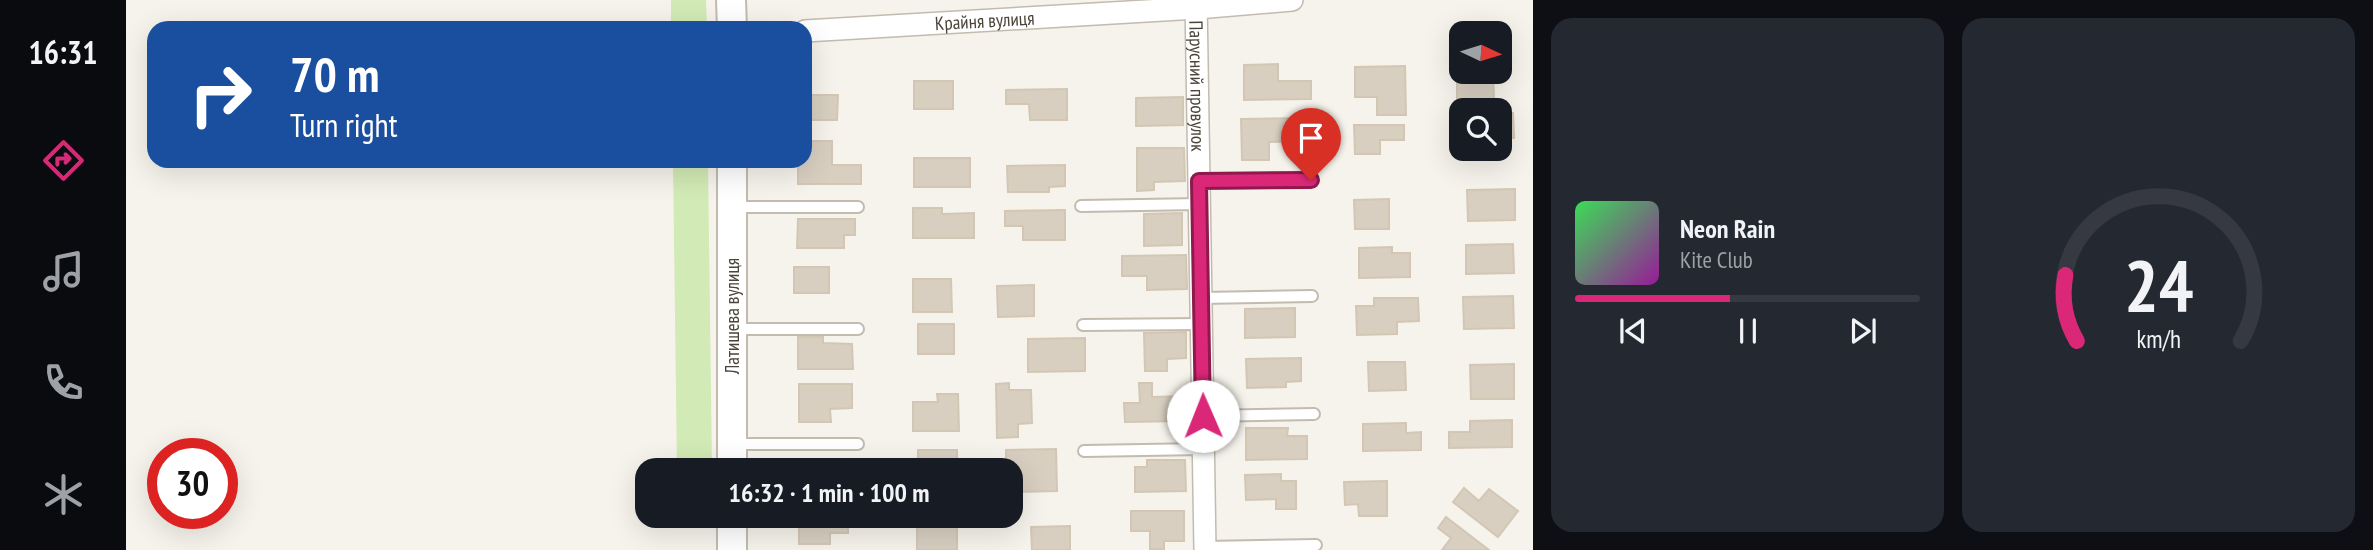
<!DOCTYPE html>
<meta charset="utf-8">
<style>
body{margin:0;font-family:"PT Sans Narrow",sans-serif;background:#242831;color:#f1f3f6;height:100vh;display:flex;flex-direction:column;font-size:26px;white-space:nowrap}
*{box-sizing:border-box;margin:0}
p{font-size:23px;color:#9ea1a6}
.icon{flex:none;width:38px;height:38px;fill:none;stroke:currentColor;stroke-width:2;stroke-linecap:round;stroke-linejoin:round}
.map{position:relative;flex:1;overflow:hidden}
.sheet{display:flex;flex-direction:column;gap:18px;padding:18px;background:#0d0f14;width:840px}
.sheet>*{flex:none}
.guide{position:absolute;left:21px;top:21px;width:665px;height:147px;border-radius:21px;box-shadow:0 7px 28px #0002;background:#1a4fa0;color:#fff;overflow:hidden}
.needle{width:46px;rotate:94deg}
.fabs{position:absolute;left:1323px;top:21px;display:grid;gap:14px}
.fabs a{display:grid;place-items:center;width:63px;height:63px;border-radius:14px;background:#171b24;box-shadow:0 7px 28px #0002;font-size:35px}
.speed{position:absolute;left:21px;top:438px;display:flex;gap:14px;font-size:35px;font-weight:700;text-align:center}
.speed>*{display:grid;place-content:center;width:91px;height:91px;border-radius:50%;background:#171b24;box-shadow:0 7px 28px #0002;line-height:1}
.speed .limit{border:10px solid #d22;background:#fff;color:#111}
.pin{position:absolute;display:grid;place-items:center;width:60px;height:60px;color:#fff;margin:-72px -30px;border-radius:50% 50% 50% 0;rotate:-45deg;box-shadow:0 0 7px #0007}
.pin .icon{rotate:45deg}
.me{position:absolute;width:77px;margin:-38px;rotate:359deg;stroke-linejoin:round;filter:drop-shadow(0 0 5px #0008)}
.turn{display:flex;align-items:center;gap:24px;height:147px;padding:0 28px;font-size:32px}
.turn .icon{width:91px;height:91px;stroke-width:2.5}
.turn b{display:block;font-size:49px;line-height:60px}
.sheet .tile{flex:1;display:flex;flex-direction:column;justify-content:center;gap:10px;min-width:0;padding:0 24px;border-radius:21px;background:#242831}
.sheet .dial{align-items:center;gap:0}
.dial svg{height:182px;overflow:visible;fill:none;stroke:#363941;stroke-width:7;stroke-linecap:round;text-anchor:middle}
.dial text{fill:#f1f3f6;stroke:none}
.song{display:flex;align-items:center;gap:21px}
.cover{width:84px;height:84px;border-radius:10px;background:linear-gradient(135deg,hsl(130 70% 55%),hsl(300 70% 35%))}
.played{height:7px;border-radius:4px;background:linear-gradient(90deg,#db2777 45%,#363941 45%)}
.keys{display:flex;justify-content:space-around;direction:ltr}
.sheet .tiles{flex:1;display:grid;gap:18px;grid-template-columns:repeat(2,1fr)}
.trip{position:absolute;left:509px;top:458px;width:388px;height:70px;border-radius:21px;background:#171b24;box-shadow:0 7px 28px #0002;font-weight:600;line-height:70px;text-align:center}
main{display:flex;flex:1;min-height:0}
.dock{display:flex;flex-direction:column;width:126px;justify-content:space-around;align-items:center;background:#090b0e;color:#9ea1a6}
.dock .icon{width:49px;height:49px}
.dock .current{color:#db2777}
.dock b{font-size:32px;color:#f1f3f6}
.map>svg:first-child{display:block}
</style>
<main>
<nav class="dock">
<b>16:31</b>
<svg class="icon current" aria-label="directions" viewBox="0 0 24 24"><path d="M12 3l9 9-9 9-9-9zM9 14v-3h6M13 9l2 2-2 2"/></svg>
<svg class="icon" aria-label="music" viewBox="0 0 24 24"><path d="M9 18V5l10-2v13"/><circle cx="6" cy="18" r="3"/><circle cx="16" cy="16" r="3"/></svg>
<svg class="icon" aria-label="phone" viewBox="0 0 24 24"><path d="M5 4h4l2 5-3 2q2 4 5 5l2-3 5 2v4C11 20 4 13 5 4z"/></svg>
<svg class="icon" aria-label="climate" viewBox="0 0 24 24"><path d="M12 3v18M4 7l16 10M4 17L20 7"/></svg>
</nav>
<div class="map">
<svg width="1407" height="550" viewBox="0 0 1407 550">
<rect width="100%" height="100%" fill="#f6f3ec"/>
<path fill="#d2eab5" d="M545,0H580L581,28H545Z
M547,161H582L586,471H551Z"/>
<path fill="#d8cfc1" stroke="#d3c7b4" stroke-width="2" d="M1331,60H1335V72H1367L1368,99H1331Z
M1152,64V81H1185V99L1118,100V65Z
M1279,66L1280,115H1251V97H1229V67Z
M788,81H827V109H788Z
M941,89V120H904L903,104H880V90Z
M679,95H712L711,120H679Z
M1057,97V125L1010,126V98Z
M1374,113H1387L1388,138H1374Z
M1180,118V141L1143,142V160H1116L1115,119Z
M1228,125H1278V140H1254V154H1229Z
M679,141H706V165H735V184H672V161H679Z
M1011,148H1058L1059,181L1028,182V190L1011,191Z
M788,158H844V187H788Z
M939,165V186L923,187V192H882L881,166Z
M1389,189V220L1342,221L1341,190Z
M1263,199V229H1229L1228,200Z
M787,208H816V214L848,213V238H787Z
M939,210V240H897V226H879V211Z
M1056,213V245L1018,246V214Z
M672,219H729V235H718V248H671Z
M1387,244L1388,273L1340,274V245Z
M1266,247V253H1284V277L1233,278V248Z
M1060,255L1061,289L1021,290V276H996V256Z
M668,267H703V293H668Z
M787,279H825L826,312H787Z
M908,285V316L872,317L871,286Z
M1387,296L1388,328L1338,329L1337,297Z
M1248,298H1292L1293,321L1271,322V334L1231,335L1230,306H1248Z
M1169,308V337L1119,338V309Z
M792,324H828V354H792Z
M1060,332V358L1041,359V371H1019L1018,333Z
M672,337H697V343L726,344L727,369H672Z
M959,338V371L902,372V339Z
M1175,358V381L1160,382V387L1121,388L1120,359Z
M1242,362H1279L1280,390L1243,391Z
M1388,364V399H1345L1344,365Z
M883,383V390H905L906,423L892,424V437L871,438L870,384Z
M1013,383H1026V397L1059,396V421L999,422L998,403H1014Z
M673,384H726V408L704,409L705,422H673Z
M811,394H832L833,431H787V402H812Z
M1386,420V447L1323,448V432H1344V421Z
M1280,423V433L1295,432V450L1237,451V424Z
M1120,428H1162L1161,436H1181V459L1120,460Z
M930,449L931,491L886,492V471H880V450Z
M792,450H831V471H792Z
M672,459H722V471H672Z
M1021,460H1059L1060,491L1009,492V467H1021Z
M1155,474V481H1170V509H1150V499L1120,500L1119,475Z
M1261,481V516H1233L1232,504L1219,505L1218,482Z
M1338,488L1353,501L1363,489L1392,511L1372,537L1327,502Z
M1005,511H1058V541H1038V549H1024V531H1005Z
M673,516H722V533H704V544H673Z
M1320,517L1363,550H1316L1325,538L1312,528Z
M791,521H831V550H791Z
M944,526V550H906L905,527Z"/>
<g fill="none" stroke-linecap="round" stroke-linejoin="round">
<defs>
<path id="service" d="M1073,181L1185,180
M955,206L1074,204
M609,207H732
M1075,298L1186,296
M957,325L1075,324
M606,329H732
M1077,416L1188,414
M606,444H732
M958,451L1077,449
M1079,547L1190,545"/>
<g id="minor">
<path id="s1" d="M1070,0L1079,550"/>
<path id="s2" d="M679,31L1071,8L1166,0"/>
</g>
<path id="tertiary" d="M605,0L606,28
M606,161V471
M606,550V516"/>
</defs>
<use href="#service" stroke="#c2bbae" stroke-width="14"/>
<use href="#minor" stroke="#c2bbae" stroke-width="24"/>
<use href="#tertiary" stroke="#c2bbae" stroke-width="32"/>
<use href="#service" stroke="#fff" stroke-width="10"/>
<use href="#minor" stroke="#fff" stroke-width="21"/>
<use href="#tertiary" stroke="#fff" stroke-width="28"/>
</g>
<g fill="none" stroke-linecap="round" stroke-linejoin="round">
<defs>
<path id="route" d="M1077,416L1073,181L1185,180"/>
</defs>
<use href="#route" stroke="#8e194d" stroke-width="18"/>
<use href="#route" stroke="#db2777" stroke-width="12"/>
</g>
<g text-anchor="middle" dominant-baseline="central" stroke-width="5" stroke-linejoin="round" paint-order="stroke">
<g font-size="19" fill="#4b4439" stroke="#fff">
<text stroke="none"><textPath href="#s2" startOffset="180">Крайня вулиця</textPath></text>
<text stroke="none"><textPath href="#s1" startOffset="86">Парусний провулок</textPath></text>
<text transform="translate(606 316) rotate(-90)">Латишева вулиця</text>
</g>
</g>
</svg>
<div class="fabs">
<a><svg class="needle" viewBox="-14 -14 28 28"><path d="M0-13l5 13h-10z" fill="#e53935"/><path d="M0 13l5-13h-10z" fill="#9ea1a6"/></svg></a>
<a><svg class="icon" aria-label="search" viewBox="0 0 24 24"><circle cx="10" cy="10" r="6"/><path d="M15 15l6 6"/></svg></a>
</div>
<div class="speed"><div class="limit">30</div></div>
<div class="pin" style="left:1185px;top:180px;background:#d93025"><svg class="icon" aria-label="arrive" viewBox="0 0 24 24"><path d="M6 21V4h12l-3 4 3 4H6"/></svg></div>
<svg class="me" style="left:1077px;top:416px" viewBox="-20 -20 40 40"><circle r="19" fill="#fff"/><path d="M0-13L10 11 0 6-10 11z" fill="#db2777"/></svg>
<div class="trip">16:32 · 1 min · 100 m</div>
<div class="guide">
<div class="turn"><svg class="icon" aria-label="right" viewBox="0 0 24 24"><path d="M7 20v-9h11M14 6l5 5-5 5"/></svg><div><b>70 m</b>Turn right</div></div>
</div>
</div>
<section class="sheet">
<div class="tiles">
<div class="tile">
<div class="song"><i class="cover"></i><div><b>Neon Rain</b><p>Kite Club</p></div></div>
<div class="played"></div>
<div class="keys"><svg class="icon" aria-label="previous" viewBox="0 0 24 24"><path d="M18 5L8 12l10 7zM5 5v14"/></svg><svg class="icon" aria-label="pause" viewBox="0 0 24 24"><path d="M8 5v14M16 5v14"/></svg><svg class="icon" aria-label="next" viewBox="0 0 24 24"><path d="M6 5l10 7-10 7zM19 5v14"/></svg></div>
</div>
<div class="tile dial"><svg viewBox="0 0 100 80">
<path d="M14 69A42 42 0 1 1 86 69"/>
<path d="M14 69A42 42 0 0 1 9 40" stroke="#db2777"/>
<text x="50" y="56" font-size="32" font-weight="700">24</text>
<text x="50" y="72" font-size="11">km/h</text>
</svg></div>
</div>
</section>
</main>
